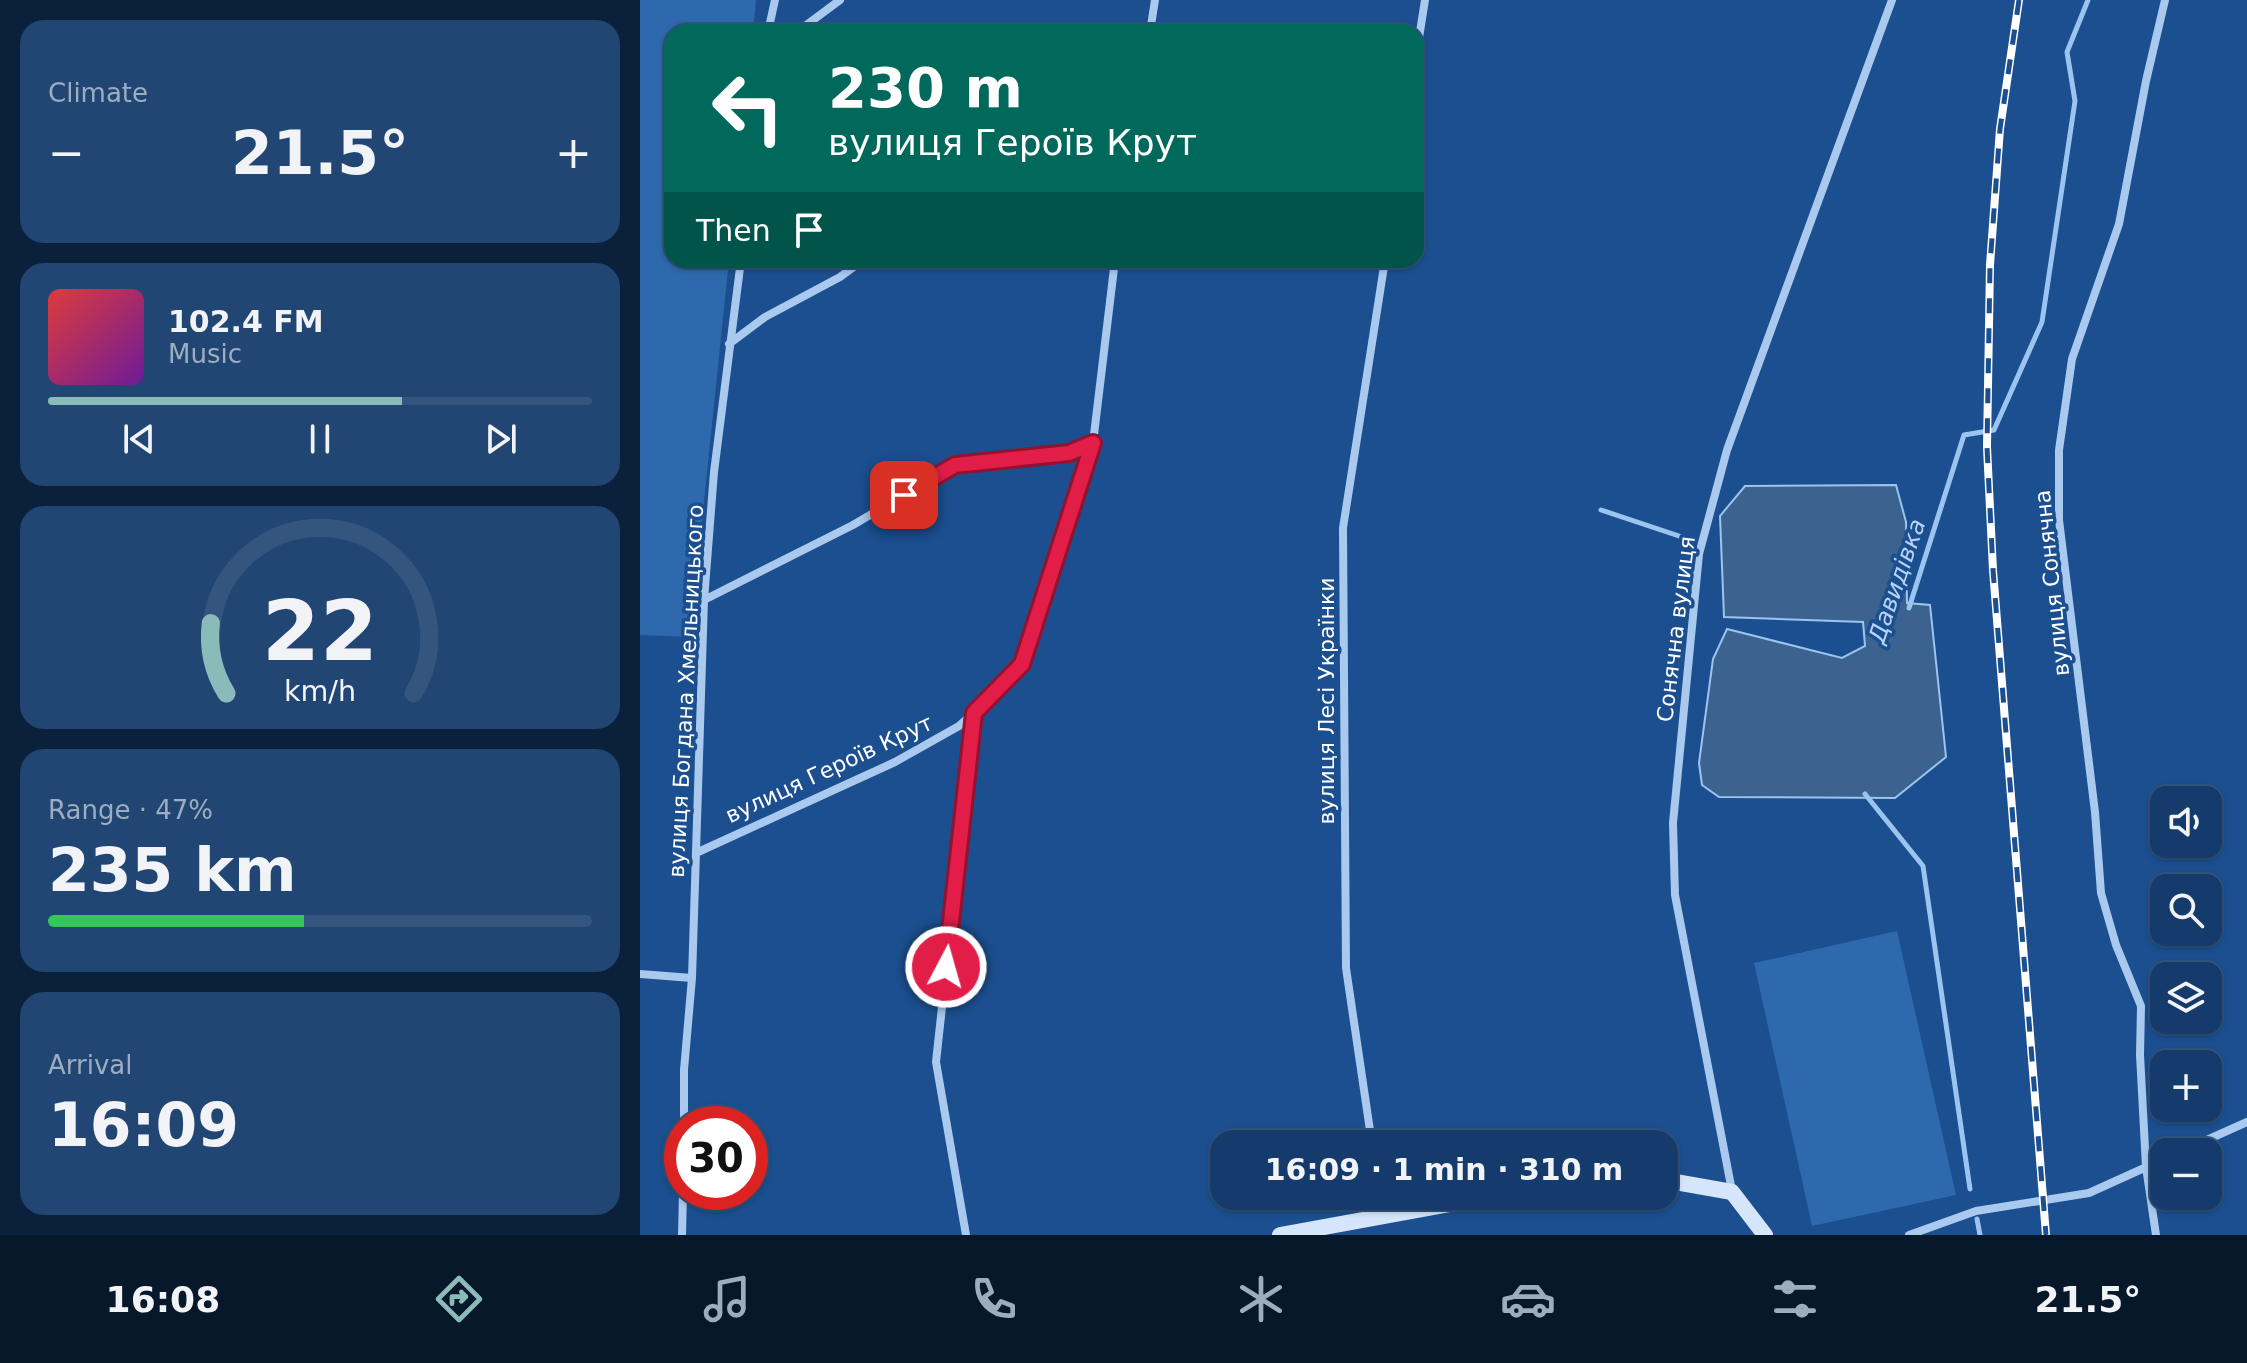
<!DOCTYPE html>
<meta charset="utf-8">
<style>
body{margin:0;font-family:"DejaVu Sans",sans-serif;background:#214673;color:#f1f3f6;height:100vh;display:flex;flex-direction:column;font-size:30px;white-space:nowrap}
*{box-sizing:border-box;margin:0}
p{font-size:26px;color:#9dadc1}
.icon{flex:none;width:44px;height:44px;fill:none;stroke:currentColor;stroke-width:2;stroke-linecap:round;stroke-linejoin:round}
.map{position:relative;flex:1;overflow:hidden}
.details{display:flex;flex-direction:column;gap:20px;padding:20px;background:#0b203b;width:640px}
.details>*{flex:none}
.hud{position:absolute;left:24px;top:24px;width:760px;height:244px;border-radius:24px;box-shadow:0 2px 6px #0004,0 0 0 2px #33557e;background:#00695c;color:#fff;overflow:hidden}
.fabs{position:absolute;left:1510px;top:786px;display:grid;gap:16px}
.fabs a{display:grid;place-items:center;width:72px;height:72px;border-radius:16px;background:#143b6b;box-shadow:0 2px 6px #0004,0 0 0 2px #33557e;font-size:40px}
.speed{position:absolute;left:24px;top:1106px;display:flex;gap:16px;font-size:40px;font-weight:700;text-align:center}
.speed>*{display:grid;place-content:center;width:104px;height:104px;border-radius:50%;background:#143b6b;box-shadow:0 2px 6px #0004,0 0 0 2px #33557e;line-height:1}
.speed .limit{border:12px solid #d22;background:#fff;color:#111}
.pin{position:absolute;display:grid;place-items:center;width:68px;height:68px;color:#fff;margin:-34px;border-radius:16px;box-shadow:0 4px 12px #0006}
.me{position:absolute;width:88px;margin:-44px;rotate:6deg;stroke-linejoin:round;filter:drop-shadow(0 0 6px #0008)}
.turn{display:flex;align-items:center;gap:28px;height:168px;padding:0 32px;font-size:36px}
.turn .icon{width:104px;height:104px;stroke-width:2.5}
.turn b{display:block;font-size:56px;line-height:68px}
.then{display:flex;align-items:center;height:76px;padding:0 32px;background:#0003;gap:16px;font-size:30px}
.big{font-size:60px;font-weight:800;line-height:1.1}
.details .tile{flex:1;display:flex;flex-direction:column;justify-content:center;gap:12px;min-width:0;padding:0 28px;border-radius:24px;background:#214673}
.details .dial{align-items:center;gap:0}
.dial svg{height:208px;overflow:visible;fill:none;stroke:#33557e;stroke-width:7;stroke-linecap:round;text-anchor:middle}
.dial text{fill:#f1f3f6;stroke:none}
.song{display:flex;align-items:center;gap:24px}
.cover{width:96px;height:96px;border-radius:12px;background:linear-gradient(135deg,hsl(0 70% 55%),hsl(280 70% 35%))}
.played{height:8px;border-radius:4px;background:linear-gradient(90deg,#8bbbb9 65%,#33557e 65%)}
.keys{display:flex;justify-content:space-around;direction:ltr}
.heat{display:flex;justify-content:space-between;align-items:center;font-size:44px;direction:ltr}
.charge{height:12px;border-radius:6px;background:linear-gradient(90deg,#34c759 47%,#33557e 0)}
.trip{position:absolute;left:570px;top:1130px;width:468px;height:80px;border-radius:24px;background:#143b6b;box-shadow:0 2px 6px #0004,0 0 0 2px #33557e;font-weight:800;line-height:80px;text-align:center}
.dock{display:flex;height:128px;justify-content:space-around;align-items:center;background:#08182b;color:#9dadc1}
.dock .icon{width:56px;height:56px}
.dock .current{color:#8bbbb9}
.dock b{font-size:36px;color:#f1f3f6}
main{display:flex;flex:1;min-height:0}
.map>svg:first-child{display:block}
</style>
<main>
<section class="details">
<div class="tile"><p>Climate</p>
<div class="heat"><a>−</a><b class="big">21.5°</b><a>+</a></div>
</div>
<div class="tile">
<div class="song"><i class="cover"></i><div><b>102.4 FM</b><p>Music</p></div></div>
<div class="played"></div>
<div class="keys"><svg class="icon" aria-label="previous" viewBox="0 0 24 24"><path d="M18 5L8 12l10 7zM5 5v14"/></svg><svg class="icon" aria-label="pause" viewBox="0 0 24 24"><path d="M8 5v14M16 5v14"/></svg><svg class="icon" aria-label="next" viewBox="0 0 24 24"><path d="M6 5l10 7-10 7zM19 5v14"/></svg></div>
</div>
<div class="tile dial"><svg viewBox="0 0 100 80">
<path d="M14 69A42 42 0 1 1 86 69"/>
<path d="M14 69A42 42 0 0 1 8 42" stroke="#8bbbb9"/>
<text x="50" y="56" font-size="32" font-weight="700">22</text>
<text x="50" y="72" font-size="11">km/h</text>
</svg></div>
<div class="tile"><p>Range · 47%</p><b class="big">235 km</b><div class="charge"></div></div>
<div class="tile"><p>Arrival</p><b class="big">16:09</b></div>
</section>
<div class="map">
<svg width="1607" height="1235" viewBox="0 0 1607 1235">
<rect width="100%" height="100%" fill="#1b4f8f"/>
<path fill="#2e69ad" d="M0,0H116L113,32H32V260H89L50,637L0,635Z
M1257,931L1316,1195L1172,1226L1114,963Z"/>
<path fill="#3c6290" stroke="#9cc4f0" stroke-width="2" d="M1256,485L1266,522L1267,603L1290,605L1306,757L1255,798L1079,797L1062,785L1059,763L1073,659L1087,629L1202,658L1225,646L1223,622L1084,617L1080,516L1105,486Z"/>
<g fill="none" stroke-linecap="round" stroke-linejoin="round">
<path stroke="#9cc4f0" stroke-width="5" d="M961,510L1042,537
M1269,608L1324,435L1354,430L1402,322L1435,101L1427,52L1448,0
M1225,794L1283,866L1330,1189
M1337,1219L1340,1235"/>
<path stroke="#a9c9ee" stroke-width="8" d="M128,32L135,0
M141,32L161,29L200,0
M510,32L515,0
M776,57L785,0
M89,344L125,317L200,277L223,260
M64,600L213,525L315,465L429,453L453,443L475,260
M56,853L255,762L319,726L350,698L382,664L453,443
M0,974L52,978
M44,1124V1070L52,978L64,600L74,472L101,260
M732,1144L706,968L703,528L745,260
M1540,1152L1607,1122
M1092,1191L1035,895L1033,823L1059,554L1087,450L1252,0
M740,1196L743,1216
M42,1235L43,1192
M326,1235L296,1062L334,713
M1269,1235L1336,1211L1449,1193L1524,1159
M1516,1235L1506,1167L1500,1055L1501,1006L1476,945L1461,893L1455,812L1419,520V450L1432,359L1479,224L1506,81L1525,0"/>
<path stroke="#d6e6fa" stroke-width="16" d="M1024,1180L1092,1192L1125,1235
M640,1235L854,1196"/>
<defs>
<path id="rail" d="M1379,0L1360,129L1350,265L1347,447L1353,570L1406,1235"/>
</defs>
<use href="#rail" stroke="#fff" stroke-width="8"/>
<use href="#rail" stroke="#1b4f8f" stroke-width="5" stroke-dasharray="15" stroke-linecap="butt"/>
</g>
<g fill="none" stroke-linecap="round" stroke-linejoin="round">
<defs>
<path id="route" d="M264,495L315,465L429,453L453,443L382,664L334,713L306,967"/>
</defs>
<use href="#route" stroke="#92132f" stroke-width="20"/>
<use href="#route" stroke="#e11d48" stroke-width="14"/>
</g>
<g text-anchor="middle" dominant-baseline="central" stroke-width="7" stroke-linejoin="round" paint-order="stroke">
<g font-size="22" fill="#fff" stroke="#1b4f8f">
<text transform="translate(1412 583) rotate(-96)">вулиця Сонячна</text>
<text transform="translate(1036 629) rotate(-83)">Сонячна вулиця</text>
<text transform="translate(46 691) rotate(-87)">вулиця Богдана Хмельницького</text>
<text transform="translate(686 701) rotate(-90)">вулиця Лесі Українки</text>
<text transform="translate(189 769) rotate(-25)">вулиця Героїв Крут</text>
</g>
<g font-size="24" font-style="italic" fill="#b5d3f5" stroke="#1b4f8f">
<text transform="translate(1257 581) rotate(-71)">Давидівка</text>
</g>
</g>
</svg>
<div class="fabs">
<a><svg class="icon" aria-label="sound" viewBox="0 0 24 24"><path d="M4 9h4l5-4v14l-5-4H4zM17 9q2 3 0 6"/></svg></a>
<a><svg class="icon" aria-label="search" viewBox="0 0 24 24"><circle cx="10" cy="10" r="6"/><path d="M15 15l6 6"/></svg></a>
<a><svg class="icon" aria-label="layers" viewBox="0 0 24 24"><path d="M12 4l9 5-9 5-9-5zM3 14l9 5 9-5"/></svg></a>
<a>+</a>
<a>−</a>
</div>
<div class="speed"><div class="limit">30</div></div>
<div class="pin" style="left:264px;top:495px;background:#d93025"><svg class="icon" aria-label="arrive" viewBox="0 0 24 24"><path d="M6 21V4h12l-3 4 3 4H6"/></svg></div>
<svg class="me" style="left:306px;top:967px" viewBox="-20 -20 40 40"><circle r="17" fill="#e11d48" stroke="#fff" stroke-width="3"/><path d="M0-11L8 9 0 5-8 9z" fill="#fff"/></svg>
<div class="trip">16:09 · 1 min · 310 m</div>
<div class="hud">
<div class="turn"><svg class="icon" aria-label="left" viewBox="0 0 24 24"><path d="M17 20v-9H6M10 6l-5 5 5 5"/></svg><div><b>230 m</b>вулиця Героїв Крут</div></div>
<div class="then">Then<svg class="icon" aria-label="arrive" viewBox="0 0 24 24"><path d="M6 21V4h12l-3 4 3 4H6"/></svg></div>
</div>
</div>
</main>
<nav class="dock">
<b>16:08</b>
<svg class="icon current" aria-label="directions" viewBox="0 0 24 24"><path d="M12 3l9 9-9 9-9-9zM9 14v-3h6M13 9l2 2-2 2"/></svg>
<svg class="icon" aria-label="music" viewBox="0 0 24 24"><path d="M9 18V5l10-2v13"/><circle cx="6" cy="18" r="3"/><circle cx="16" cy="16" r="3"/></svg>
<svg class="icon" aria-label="phone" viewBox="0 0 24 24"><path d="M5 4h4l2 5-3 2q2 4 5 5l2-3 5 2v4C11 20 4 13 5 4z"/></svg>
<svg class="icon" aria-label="climate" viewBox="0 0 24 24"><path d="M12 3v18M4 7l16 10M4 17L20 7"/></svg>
<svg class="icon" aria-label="car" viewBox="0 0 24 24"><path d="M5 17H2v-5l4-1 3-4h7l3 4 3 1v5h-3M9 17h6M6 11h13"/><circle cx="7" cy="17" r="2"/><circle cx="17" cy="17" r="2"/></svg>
<svg class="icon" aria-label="filters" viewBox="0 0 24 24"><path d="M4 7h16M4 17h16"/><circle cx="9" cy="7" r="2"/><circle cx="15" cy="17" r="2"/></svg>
<b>21.5°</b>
</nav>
